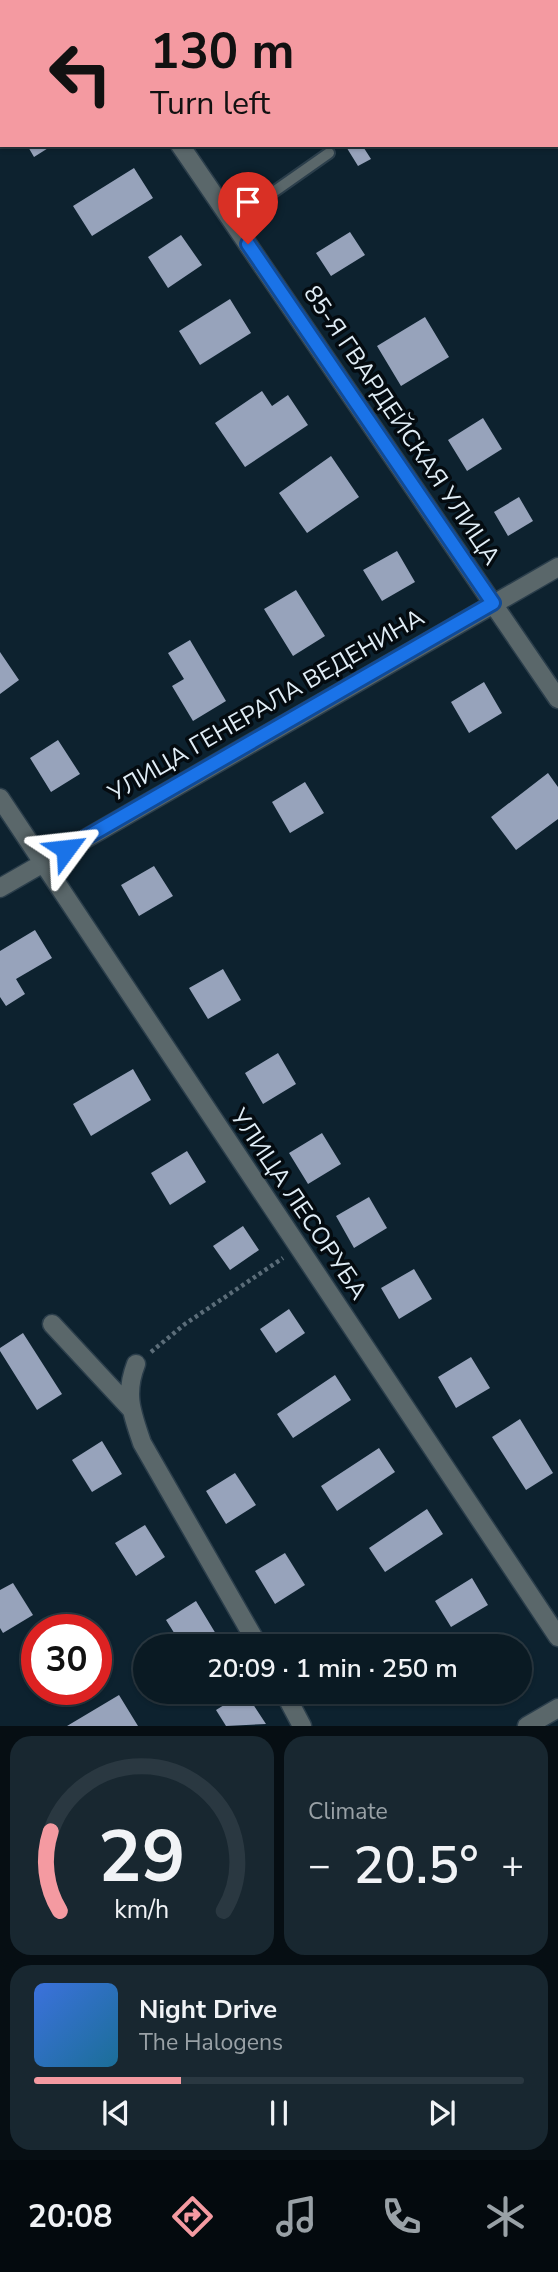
<!DOCTYPE html>
<meta charset="utf-8">
<style>
body{margin:0;font-family:"Nunito Sans",sans-serif;background:#182730;color:#f1f3f6;height:100vh;display:flex;flex-direction:column;font-size:26px;white-space:nowrap}
*{box-sizing:border-box;margin:0}
p{font-size:23px;color:#99a1a6}
.icon{flex:none;width:38px;height:38px;fill:none;stroke:currentColor;stroke-width:2;stroke-linecap:round;stroke-linejoin:round}
.map{position:relative;height:1726px;overflow:hidden}
.sheet{display:flex;flex-direction:column;gap:10px;padding:10px;background:#060e13;flex:1}
.sheet>*{flex:none}
.top-card{position:absolute;left:0px;top:0px;width:558px;height:147px;box-shadow:0 2px 5px #0004,0 0 0 2px #2a3841;background:#f49aa1;color:#111;overflow:hidden}
.speed{position:absolute;left:21px;top:1614px;display:flex;gap:14px;font-size:35px;font-weight:700;text-align:center}
.speed>*{display:grid;place-content:center;width:91px;height:91px;border-radius:50%;background:#0a1a23;box-shadow:0 2px 5px #0004,0 0 0 2px #2a3841;line-height:1}
.speed .limit{border:10px solid #d22;background:#fff;color:#111}
.pin{position:absolute;display:grid;place-items:center;width:60px;height:60px;color:#fff;margin:-72px -30px;border-radius:50% 50% 50% 0;rotate:-45deg;box-shadow:0 0 7px #0007}
.pin .icon{rotate:45deg}
.me{position:absolute;width:77px;margin:-38px;rotate:60deg;stroke-linejoin:round;filter:drop-shadow(0 0 5px #0008)}
.turn{display:flex;align-items:center;gap:24px;height:147px;padding:0 35px;font-size:32px}
.turn .icon{width:91px;height:91px;stroke-width:2.5}
.turn b{display:block;font-size:49px;line-height:60px}
.big{font-size:52px;font-weight:600;line-height:1.1}
.sheet .tile{flex:1;display:flex;flex-direction:column;justify-content:center;gap:10px;min-width:0;padding:0 24px;border-radius:21px;background:#182730}
.sheet .dial{align-items:center;gap:0}
.dial svg{height:182px;overflow:visible;fill:none;stroke:#2a3841;stroke-width:7;stroke-linecap:round;text-anchor:middle}
.dial text{fill:#f1f3f6;stroke:none}
.song{display:flex;align-items:center;gap:21px}
.cover{width:84px;height:84px;border-radius:10px;background:linear-gradient(135deg,hsl(220 70% 55%),hsl(200 70% 35%))}
.played{height:7px;border-radius:4px;background:linear-gradient(90deg,#f49aa1 30%,#2a3841 30%)}
.keys{display:flex;justify-content:space-around;direction:ltr}
.heat{display:flex;justify-content:space-between;align-items:center;font-size:38px;direction:ltr}
.sheet .tiles{flex:1;display:grid;gap:10px;grid-template-columns:1fr 1fr}
.tile:last-child{grid-column:span 2}
.trip{position:absolute;left:133px;top:1634px;width:399px;height:70px;border-radius:35px;background:#0a1a23;box-shadow:0 2px 5px #0004,0 0 0 2px #2a3841;font-weight:600;line-height:70px;text-align:center}
.tabs{display:flex;height:112px;justify-content:space-around;align-items:center;background:#040a0e;color:#99a1a6}
.tabs .icon{width:49px;height:49px}
.tabs .on{color:#f49aa1}
.tabs b{font-size:32px;color:#f1f3f6}
.map>svg:first-child{display:block}
</style>
<div class="map">
<svg width="558" height="1726" viewBox="0 0 558 1726">
<rect width="100%" height="100%" fill="#0d222f"/>
<path fill="#97a3bb" d="M27,145H53L34,157Z
M345,145H362L371,159L358,166Z
M134,168L153,198L92,236L73,206Z
M350,232L365,255L331,276L316,253Z
M181,235L202,265L168,288L148,257Z
M230,299L251,333L200,365L179,331Z
M425,317L449,357L401,386L377,346Z
M262,391L272,406L288,395L308,425L245,467L215,423Z
M483,418L502,449L467,471L448,440Z
M331,456L359,497L307,533L279,493Z
M519,497L533,521L508,536L494,512Z
M397,551L415,582L382,601L363,570Z
M296,590L325,636L293,656L264,609Z
M190,640L226,701L193,721L172,686L184,679L168,653Z
M0,652L19,680L0,694Z
M484,682L502,713L469,733L451,702Z
M58,740L80,774L51,792L30,758Z
M548,773L558,787V819L516,850L491,817Z
M305,782L324,813L290,833L272,802Z
M154,866L173,896L139,916L121,885Z
M35,930L52,958L16,979L25,994L6,1006L0,997V951Z
M223,969L241,1000L208,1019L189,988Z
M278,1053L296,1084L263,1104L245,1073Z
M133,1069L151,1100L91,1136L73,1104Z
M322,1133L341,1164L308,1184L289,1153Z
M187,1151L206,1182L170,1205L151,1173Z
M369,1197L387,1228L354,1248L336,1216Z
M243,1226L259,1250L230,1270L213,1246Z
M414,1269L432,1299L399,1319L381,1288Z
M289,1309L305,1333L276,1353L260,1329Z
M23,1333L62,1394L37,1410L0,1351V1348Z
M471,1357L490,1388L456,1408L438,1377Z
M335,1375L351,1400L293,1438L277,1414Z
M520,1419L553,1473L526,1490L492,1437Z
M102,1441L122,1474L92,1492L72,1460Z
M379,1448L395,1472L337,1511L321,1486Z
M235,1473L256,1505L226,1524L206,1491Z
M427,1509L443,1534L385,1572L369,1548Z
M145,1525L165,1557L136,1576L115,1543Z
M285,1553L305,1585L275,1604L255,1571Z
M472,1578L488,1605L451,1627L435,1601Z
M13,1583L33,1615L3,1633L0,1628V1590Z
M196,1601L216,1634L195,1647H183L166,1620Z
M37,1654V1686L22,1663Z
M520,1655L533,1676L520,1684Z
M245,1692L266,1724L226,1726L216,1710Z
M119,1695L138,1726H67Z"/>
<g fill="none" stroke-linecap="round" stroke-linejoin="round">
<defs>
<path id="lane" d="M232,221L329,153"/>
<path id="street" d="M81,0L82,2
M133,2L136,0
M180,145L558,699
M0,798L558,1637
M0,888L558,567
M52,1324L131,1409
M136,1364C124,1395 132,1413 142,1443L259,1647
M284,1692L302,1726
M527,1726L558,1708"/>
</defs>
<use href="#lane" stroke="#2b3e4b" stroke-width="14"/>
<use href="#street" stroke="#2b3e4b" stroke-width="21"/>
<path stroke="#5b6d79" stroke-width="4.5" stroke-dasharray="3.5 3.5" stroke-linecap="butt" d="M151,1352L185,1324L283,1258"/>
<use href="#lane" stroke="#5a676a" stroke-width="10"/>
<use href="#street" stroke="#5a676a" stroke-width="18"/>
</g>
<g fill="none" stroke-linecap="round" stroke-linejoin="round">
<defs>
<path id="route" d="M66,849L493,603L248,244"/>
</defs>
<use href="#route" stroke="#114b97" stroke-width="18"/>
<use href="#route" stroke="#1a73e8" stroke-width="12"/>
</g>
<g text-anchor="middle" dominant-baseline="central" stroke-width="7" stroke-linejoin="round" paint-order="stroke">
<g font-size="24" fill="#e0edf6" stroke="#040b10">
<text transform="translate(402 425) rotate(56)">85-Я ГВАРДЕЙСКАЯ УЛИЦА</text>
<text transform="translate(266 705) rotate(-30)">УЛИЦА ГЕНЕРАЛА ВЕДЕНИНА</text>
<text transform="translate(299 1204) rotate(56)">УЛИЦА ЛЕСОРУБА</text>
</g>
</g>
</svg>
<div class="speed"><div class="limit">30</div></div>
<div class="pin" style="left:248px;top:244px;background:#d93025"><svg class="icon" aria-label="arrive" viewBox="0 0 24 24"><path d="M6 21V4h12l-3 4 3 4H6"/></svg></div>
<svg class="me" style="left:66px;top:849px" viewBox="-20 -20 40 40"><path d="M0-17L14 15 0 8-14 15z" fill="#1a73e8" stroke="#fff" stroke-width="4"/></svg>
<div class="trip">20:09 · 1 min · 250 m</div>
<div class="top-card">
<div class="turn"><svg class="icon" aria-label="left" viewBox="0 0 24 24"><path d="M17 20v-9H6M10 6l-5 5 5 5"/></svg><div><b>130 m</b>Turn left</div></div>
</div>
</div>
<section class="sheet">
<div class="tiles">
<div class="tile dial"><svg viewBox="0 0 100 80">
<path d="M14 69A42 42 0 1 1 86 69"/>
<path d="M14 69A42 42 0 0 1 10 34" stroke="#f49aa1"/>
<text x="50" y="56" font-size="32" font-weight="700">29</text>
<text x="50" y="72" font-size="11">km/h</text>
</svg></div>
<div class="tile"><p>Climate</p>
<div class="heat"><a>−</a><b class="big">20.5°</b><a>+</a></div>
</div>
<div class="tile">
<div class="song"><i class="cover"></i><div><b>Night Drive</b><p>The Halogens</p></div></div>
<div class="played"></div>
<div class="keys"><svg class="icon" aria-label="previous" viewBox="0 0 24 24"><path d="M18 5L8 12l10 7zM5 5v14"/></svg><svg class="icon" aria-label="pause" viewBox="0 0 24 24"><path d="M8 5v14M16 5v14"/></svg><svg class="icon" aria-label="next" viewBox="0 0 24 24"><path d="M6 5l10 7-10 7zM19 5v14"/></svg></div>
</div>
</div>
</section>
<nav class="tabs">
<b>20:08</b>
<svg class="icon on" aria-label="directions" viewBox="0 0 24 24"><path d="M12 3l9 9-9 9-9-9zM9 14v-3h6M13 9l2 2-2 2"/></svg>
<svg class="icon" aria-label="music" viewBox="0 0 24 24"><path d="M9 18V5l10-2v13"/><circle cx="6" cy="18" r="3"/><circle cx="16" cy="16" r="3"/></svg>
<svg class="icon" aria-label="phone" viewBox="0 0 24 24"><path d="M5 4h4l2 5-3 2q2 4 5 5l2-3 5 2v4C11 20 4 13 5 4z"/></svg>
<svg class="icon" aria-label="climate" viewBox="0 0 24 24"><path d="M12 3v18M4 7l16 10M4 17L20 7"/></svg>
</nav>
